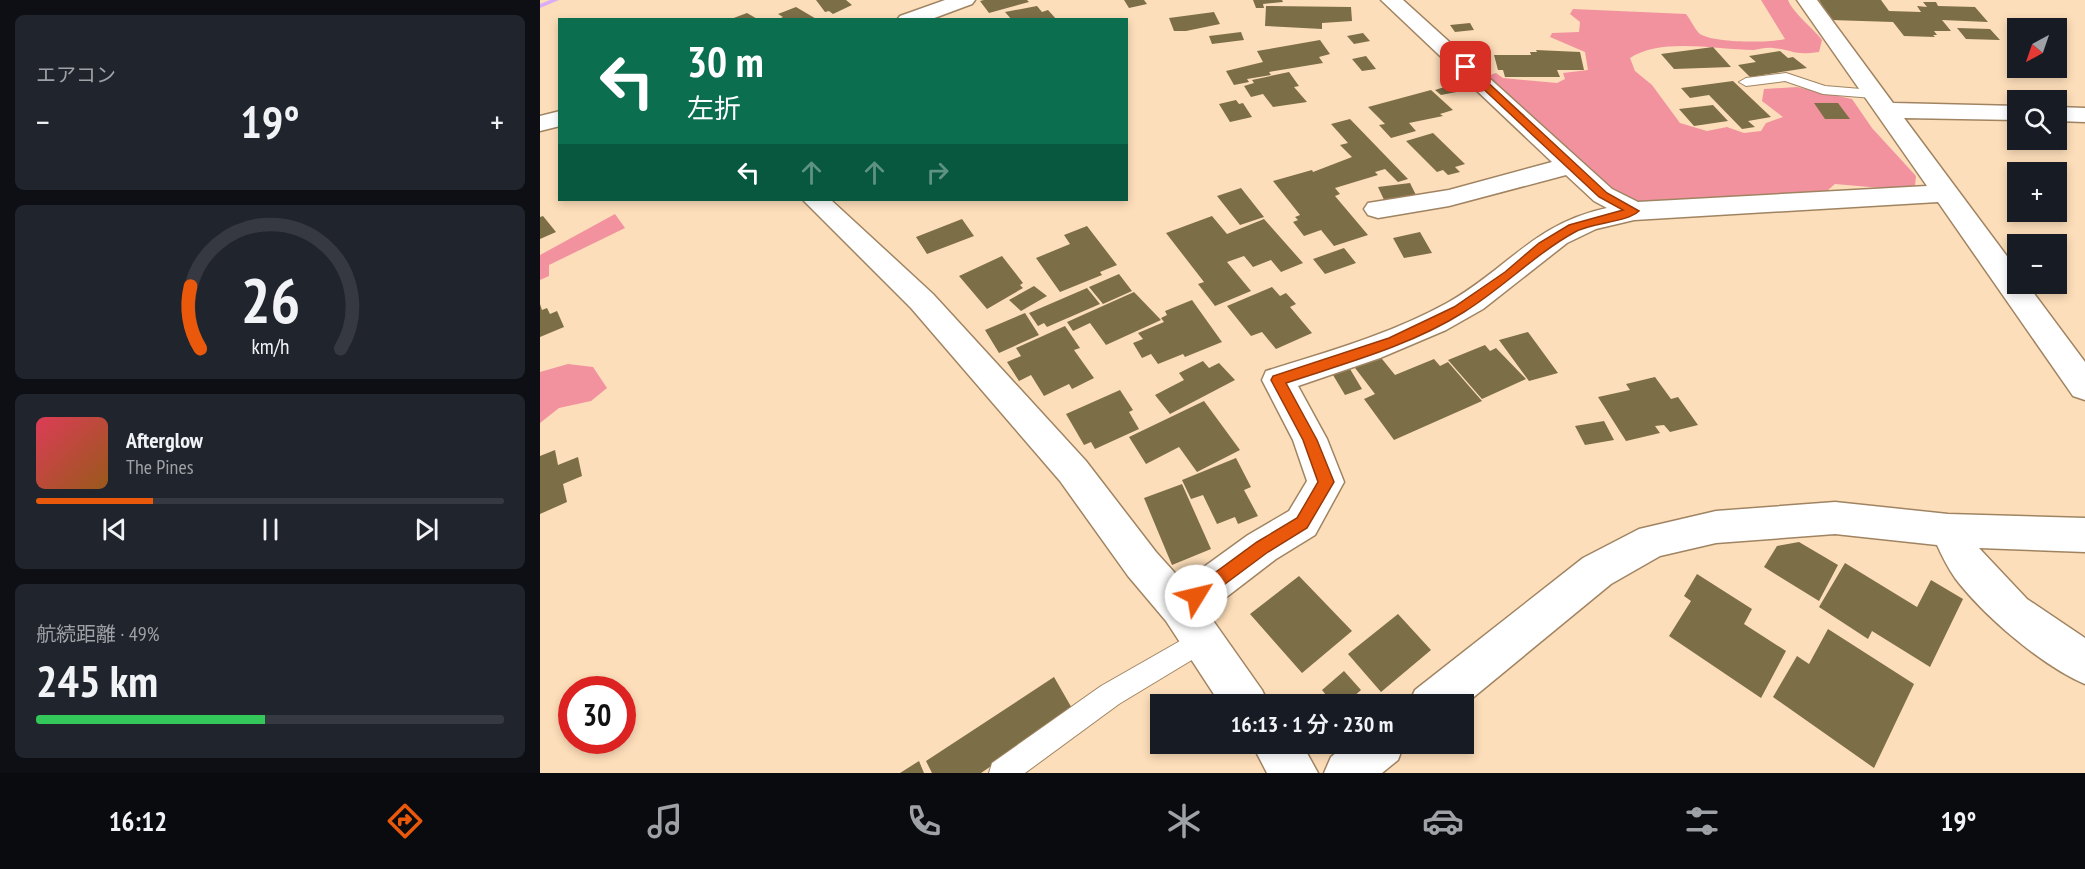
<!DOCTYPE html>
<html lang="ja">
<meta charset="utf-8">
<style>
body{margin:0;font-family:"PT Sans Narrow","Noto Sans JP",sans-serif;background:#20242c;color:#f1f3f6;height:100vh;display:flex;flex-direction:column;font-size:22px;white-space:nowrap}
*{box-sizing:border-box;margin:0}
p{font-size:20px;color:#9ea1a6}
.icon{flex:none;width:33px;height:33px;fill:none;stroke:currentColor;stroke-width:2;stroke-linecap:round;stroke-linejoin:round}
.map{position:relative;flex:1;overflow:hidden}
.details{display:flex;flex-direction:column;gap:15px;padding:15px;background:#0d0f14;width:540px}
.details>*{flex:none}
.hud{position:absolute;left:18px;top:18px;width:570px;height:183px;border-radius:0px;box-shadow:0 3px 9px #0003;background:#0b6e4f;color:#fff;overflow:hidden}
.needle{width:39px;rotate:220deg}
.buttons{position:absolute;left:1467px;top:18px;display:grid;gap:12px}
.buttons a{display:grid;place-items:center;width:60px;height:60px;border-radius:0px;background:#171b24;box-shadow:0 3px 9px #0003;font-size:30px}
.speed{position:absolute;left:18px;top:676px;display:flex;gap:12px;font-size:30px;font-weight:700;text-align:center}
.speed>*{display:grid;place-content:center;width:78px;height:78px;border-radius:50%;background:#171b24;box-shadow:0 3px 9px #0003;line-height:1}
.speed .limit{border:9px solid #d22;background:#fff;color:#111}
.pin{position:absolute;display:grid;place-items:center;width:51px;height:51px;color:#fff;margin:-26px;border-radius:12px;box-shadow:0 3px 9px #0006}
.me{position:absolute;width:66px;margin:-33px;rotate:54deg;stroke-linejoin:round;filter:drop-shadow(0 0 4px #0008)}
.turn{display:flex;align-items:center;gap:21px;height:126px;padding:0 30px;font-size:27px}
.turn .icon{width:78px;height:78px;stroke-width:2.5}
.turn b{display:block;font-size:42px;line-height:51px}
.lanes{display:flex;align-items:center;height:57px;padding:0 30px;background:#0003;justify-content:center;gap:30px;direction:ltr}
.lanes .off{opacity:.35}
.big{font-size:45px;font-weight:600;line-height:1.1}
.details .card{flex:1;display:flex;flex-direction:column;justify-content:center;gap:9px;min-width:0;padding:0 21px;border-radius:9px;background:#20242c}
.details .dial{align-items:center;gap:0}
.dial svg{height:156px;overflow:visible;fill:none;stroke:#363941;stroke-width:7;stroke-linecap:round;text-anchor:middle}
.dial text{fill:#f1f3f6;stroke:none}
.song{display:flex;align-items:center;gap:18px}
.cover{width:72px;height:72px;border-radius:9px;background:linear-gradient(135deg,hsl(350 70% 55%),hsl(30 70% 35%))}
.played{height:6px;border-radius:3px;background:linear-gradient(90deg,#ea580c 25%,#363941 25%)}
.keys{display:flex;justify-content:space-around;direction:ltr}
.heat{display:flex;justify-content:space-between;align-items:center;font-size:33px;direction:ltr}
.charge{height:9px;border-radius:4px;background:linear-gradient(90deg,#34c759 49%,#363941 0)}
.trip{position:absolute;left:610px;top:694px;width:324px;height:60px;border-radius:0px;background:#171b24;box-shadow:0 3px 9px #0003;font-weight:600;line-height:60px;text-align:center}
.dock{display:flex;height:96px;justify-content:space-around;align-items:center;background:#090b0e;color:#9ea1a6}
.dock .icon{width:42px;height:42px}
.dock .current{color:#ea580c}
.dock b{font-size:27px;color:#f1f3f6}
main{display:flex;flex:1;min-height:0}
.map>svg:first-child{display:block}
</style>
<main>
<section class="details">
<div class="card"><p>エアコン</p>
<div class="heat"><a>−</a><b class="big">19°</b><a>+</a></div>
</div>
<div class="card dial"><svg viewBox="0 0 100 80">
<path d="M14 69A42 42 0 1 1 86 69"/>
<path d="M14 69A42 42 0 0 1 9 37" stroke="#ea580c"/>
<text x="50" y="56" font-size="32" font-weight="700">26</text>
<text x="50" y="72" font-size="11">km/h</text>
</svg></div>
<div class="card">
<div class="song"><i class="cover"></i><div><b>Afterglow</b><p>The Pines</p></div></div>
<div class="played"></div>
<div class="keys"><svg class="icon" aria-label="previous" viewBox="0 0 24 24"><path d="M18 5L8 12l10 7zM5 5v14"/></svg><svg class="icon" aria-label="pause" viewBox="0 0 24 24"><path d="M8 5v14M16 5v14"/></svg><svg class="icon" aria-label="next" viewBox="0 0 24 24"><path d="M6 5l10 7-10 7zM19 5v14"/></svg></div>
</div>
<div class="card"><p>航続距離 · 49%</p><b class="big">245 km</b><div class="charge"></div></div>
</section>
<div class="map">
<svg width="1545" height="773" viewBox="0 0 1545 773">
<rect width="100%" height="100%" fill="#fddeba"/>
<path fill="#f2929f" d="M1221,0H1248C1253,13 1273,28 1282,40L1279,52C1253,56 1254,50 1233,48C1227,47 1220,49 1214,50C1177,50 1122,37 1090,58L1095,71L1112,85L1140,123L1167,131L1187,127L1204,133L1221,131L1226,123L1243,117L1222,101L1224,89L1257,87L1312,99L1332,128L1376,176L1375,186L1364,190L1295,184L1288,190L1287,197L1091,205L1070,191L951,80L950,75L956,73L963,78L1017,83L1025,79L1023,73L1048,70L1045,52L1010,37L1012,33L1039,32L1040,22L1030,14L1033,9L1146,14C1151,20 1155,30 1160,34C1174,43 1228,43 1245,39Z
M75,214L85,228L9,265V276L0,280V255Z
M28,364L53,367L67,388L51,401L19,408L0,423V372Z"/>
<g fill="none" stroke-linecap="round" stroke-linejoin="round">
<path fill="#d9adf5" fill-rule="evenodd" d="M10,0H19L0,8V4Z"/>
</g>
<path fill="#7c6e47" d="M276,0H306L312,5L293,14L289,11L285,12Z
M444,0H487L489,2L449,13L440,1Z
M584,0H604L607,4L589,8Z
M713,0H742L743,2L723,4L724,8H716Z
M1279,0H1341L1349,11L1381,12L1377,6L1387,7L1383,2H1396L1398,6L1435,7L1448,22L1402,20L1411,31H1394L1397,35H1393L1395,37L1364,36L1353,22L1291,20Z
M497,6L502,12L508,10L517,20H472L465,12Z
M726,6L811,7L812,21L782,23V29L725,26Z
M256,7L278,20H236L243,17L238,14Z
M674,12L680,24L646,31H634L629,18Z
M207,13L219,20H191V19Z
M930,23L934,30L915,32L910,25Z
M1417,28L1450,29L1460,40L1426,39Z
M701,32L704,40L672,44L669,36Z
M823,33L830,41L814,44L807,36Z
M780,40L790,54L779,57L783,63L729,72L731,75L707,79L709,82L694,85L686,71L723,62L717,51Z
M1173,47L1191,67L1134,69L1121,54Z
M996,50L1040,52L1044,70H1017L1020,77H965L963,70H958L954,55H991L990,52H997Z
M1240,51L1248,58L1253,57L1267,68L1210,77L1198,65L1216,62L1209,56Z
M826,56L836,69L822,71L812,59Z
M749,72L759,86L754,87L767,102L733,107L723,94L711,97L704,86L714,83L712,80Z
M923,81L932,89L901,95L895,90Z
M1193,81L1231,117L1208,121L1215,127L1202,129L1169,95L1150,98L1141,88Z
M891,90L913,110L900,114L903,116L869,123L876,131L851,138L839,125L845,124L828,107Z
M696,100L699,104L703,103L712,117L690,122L679,104Z
M1274,103H1298L1310,119H1285Z
M1173,105L1188,121L1154,126L1139,109Z
M810,119L868,179L858,182L845,169L835,172L838,175L795,188L800,194L795,196L828,235L794,246L781,230L764,236L753,222L758,220L755,217L760,215L733,181L772,170L773,172L812,157L800,145L808,143L791,124Z
M893,133L925,164L915,167L920,172L908,175L903,170L897,172L866,141Z
M870,183L877,197L845,202L838,187Z
M701,188L724,217L700,225L677,196Z
M3,216L16,232L0,239V217Z
M672,216L687,234L724,219L763,263L741,272L731,260L713,267L704,256L687,262L711,291L675,306L658,284L664,282L626,233Z
M422,219L434,236L387,254L376,237Z
M547,226L577,265L560,272L562,275L520,292L496,258L530,244L524,235Z
M880,232L892,253L864,258L853,238Z
M804,248L816,263L785,274L773,259Z
M462,256L483,283L480,285L483,288L447,309L419,276Z
M579,274L592,291L563,304L549,287Z
M494,286L507,296L481,311L469,300Z
M732,287L740,296L746,293L756,304L750,307L772,333L736,349L722,332L711,336L687,306Z
M547,288L560,304L507,327L504,323L498,326L489,313Z
M594,292L621,320L566,345L550,323L533,331L527,322Z
M652,300L682,342L645,357L643,354L618,364L611,354L602,358L593,343L603,339L598,333L624,322L621,318L627,315L625,311Z
M0,304L2,310L7,308L10,314L17,311L24,327L0,337Z
M485,313L499,335L459,353L445,330Z
M525,326L540,348L534,350L554,378L532,389L529,384L504,396L491,375L479,381L467,362L481,356L476,348Z
M988,332L1018,373L989,381L959,340Z
M945,345L950,351L956,348L986,379L942,399L908,360Z
M838,354L855,375L894,359L900,366L908,362L942,401L854,440L824,399L835,394L812,364Z
M663,361L669,368L679,363L695,380L630,414L615,395L644,380L639,373Z
M810,369L822,389L805,395L793,375Z
M1115,377L1131,399L1138,397L1158,425L1130,432L1124,425L1115,426L1120,433L1086,441L1058,397L1090,390L1086,384Z
M580,390L593,410L589,412L599,429L555,449L551,442L544,445L526,414Z
M664,401L700,450L657,472L639,447L606,464L589,437Z
M1064,421L1074,440L1045,445L1035,426Z
M15,450L18,465L38,457L42,476L23,484L27,502L0,514V456Z
M696,458L711,487L704,490L718,516L698,524L695,517L677,524L663,495L651,499L642,480Z
M642,484L671,549L632,565L604,498Z
M1259,542L1298,565L1279,601L1224,567L1237,546Z
M1305,563L1377,607L1391,580L1423,599L1390,667L1332,631L1328,639L1279,607Z
M1157,574L1212,609L1204,624L1246,651L1221,698L1129,636L1151,601L1144,596Z
M759,576L812,631L762,673L710,614Z
M858,614L891,650L841,692L808,654Z
M1288,629L1374,684L1334,768L1233,697L1257,656L1269,664Z
M804,671L821,690L804,705H794L782,690Z
M514,677L533,710L441,773H392L386,761Z
M379,761L384,773H360Z"/>
<g fill="none" stroke-linecap="round" stroke-linejoin="round">
<defs>
<path id="lane" d="M1246,73L1285,86L1333,90L1340,94L1333,98L1283,94L1245,81L1206,86L1199,82L1206,78Z
M661,629L670,633L673,641L670,649L579,704L485,773H449L452,763L561,686Z"/>
<path id="street" d="M405,0H435L432,4L389,20H357L360,16Z
M841,0H863L1072,189L1098,202L1387,186L1257,0H1277L1353,103L1478,106V120L1364,118L1478,271V284H1487L1545,362V400L1533,396L1398,202L1094,220L1056,229L1027,243L943,309L906,330L840,358L758,386L787,439L804,482L775,535L736,559L667,612L722,690L729,705H681L626,621L588,576L520,481L371,308L263,200H291L393,294L546,461L616,552L643,582L708,535L749,511L767,481L753,440L722,380L726,371C787,352 851,334 907,303C968,269 993,224 1067,208L1054,201L1026,175L909,206L838,218L828,215L824,209L828,203L909,190L1012,162Z
M1516,107L1545,108V122L1516,121Z
M20,111V126L0,131V116Z
M1295,502L1408,514L1545,518V552L1439,548L1487,599L1545,638V684C1502,666 1443,615 1415,578C1408,568 1402,556 1397,545L1295,534L1176,543L1120,556L1071,584L924,705H868L875,690L1043,558L1099,529L1176,511Z
M712,744H762L778,773H727Z
M807,744H864L858,760L842,773H784L791,757Z"/>
</defs>
<use href="#lane" stroke="#a08462" stroke-width="2"/>
<use href="#street" stroke="#a08462" stroke-width="3"/>
<use href="#lane" fill="#fff" fill-rule="evenodd"/>
<use href="#street" fill="#fff" fill-rule="evenodd"/>
</g>
<path fill="#ea580c" stroke="#983908" stroke-width="1.5" d="M922,65H929L1067,193L1099,211C1086,223 1052,222 1035,232C995,254 963,288 924,312C870,346 806,363 746,383L777,440L794,482L767,528L728,552L662,601L656,604L650,601L648,596L650,591L717,542L757,518L778,482L763,440L731,380L733,376L849,338L914,307L965,272L999,243L1029,225L1083,210L1059,197L922,69Z"/>
</svg>
<div class="buttons">
<a><svg class="needle" viewBox="-14 -14 28 28"><path d="M0-13l5 13h-10z" fill="#e53935"/><path d="M0 13l5-13h-10z" fill="#9ea1a6"/></svg></a>
<a><svg class="icon" aria-label="search" viewBox="0 0 24 24"><circle cx="10" cy="10" r="6"/><path d="M15 15l6 6"/></svg></a>
<a>+</a>
<a>−</a>
</div>
<div class="speed"><div class="limit">30</div></div>
<div class="pin" style="left:926px;top:67px;background:#d93025"><svg class="icon" aria-label="arrive" viewBox="0 0 24 24"><path d="M6 21V4h12l-3 4 3 4H6"/></svg></div>
<svg class="me" style="left:656px;top:596px" viewBox="-20 -20 40 40"><circle r="19" fill="#fff"/><path d="M0-13L10 11 0 6-10 11z" fill="#ea580c"/></svg>
<div class="trip">16:13 · 1 分 · 230 m</div>
<div class="hud">
<div class="turn"><svg class="icon" aria-label="left" viewBox="0 0 24 24"><path d="M17 20v-9H6M10 6l-5 5 5 5"/></svg><div><b>30 m</b>左折</div></div>
<div class="lanes"><svg class="icon" aria-label="left" viewBox="0 0 24 24"><path d="M17 20v-9H6M10 6l-5 5 5 5"/></svg><svg class="icon off" aria-label="ahead" viewBox="0 0 24 24"><path d="M12 20V5M6 11l6-6 6 6"/></svg><svg class="icon off" aria-label="ahead" viewBox="0 0 24 24"><path d="M12 20V5M6 11l6-6 6 6"/></svg><svg class="icon off" aria-label="right" viewBox="0 0 24 24"><path d="M7 20v-9h11M14 6l5 5-5 5"/></svg></div>
</div>
</div>
</main>
<nav class="dock">
<b>16:12</b>
<svg class="icon current" aria-label="directions" viewBox="0 0 24 24"><path d="M12 3l9 9-9 9-9-9zM9 14v-3h6M13 9l2 2-2 2"/></svg>
<svg class="icon" aria-label="music" viewBox="0 0 24 24"><path d="M9 18V5l10-2v13"/><circle cx="6" cy="18" r="3"/><circle cx="16" cy="16" r="3"/></svg>
<svg class="icon" aria-label="phone" viewBox="0 0 24 24"><path d="M5 4h4l2 5-3 2q2 4 5 5l2-3 5 2v4C11 20 4 13 5 4z"/></svg>
<svg class="icon" aria-label="climate" viewBox="0 0 24 24"><path d="M12 3v18M4 7l16 10M4 17L20 7"/></svg>
<svg class="icon" aria-label="car" viewBox="0 0 24 24"><path d="M5 17H2v-5l4-1 3-4h7l3 4 3 1v5h-3M9 17h6M6 11h13"/><circle cx="7" cy="17" r="2"/><circle cx="17" cy="17" r="2"/></svg>
<svg class="icon" aria-label="filters" viewBox="0 0 24 24"><path d="M4 7h16M4 17h16"/><circle cx="9" cy="7" r="2"/><circle cx="15" cy="17" r="2"/></svg>
<b>19°</b>
</nav>
